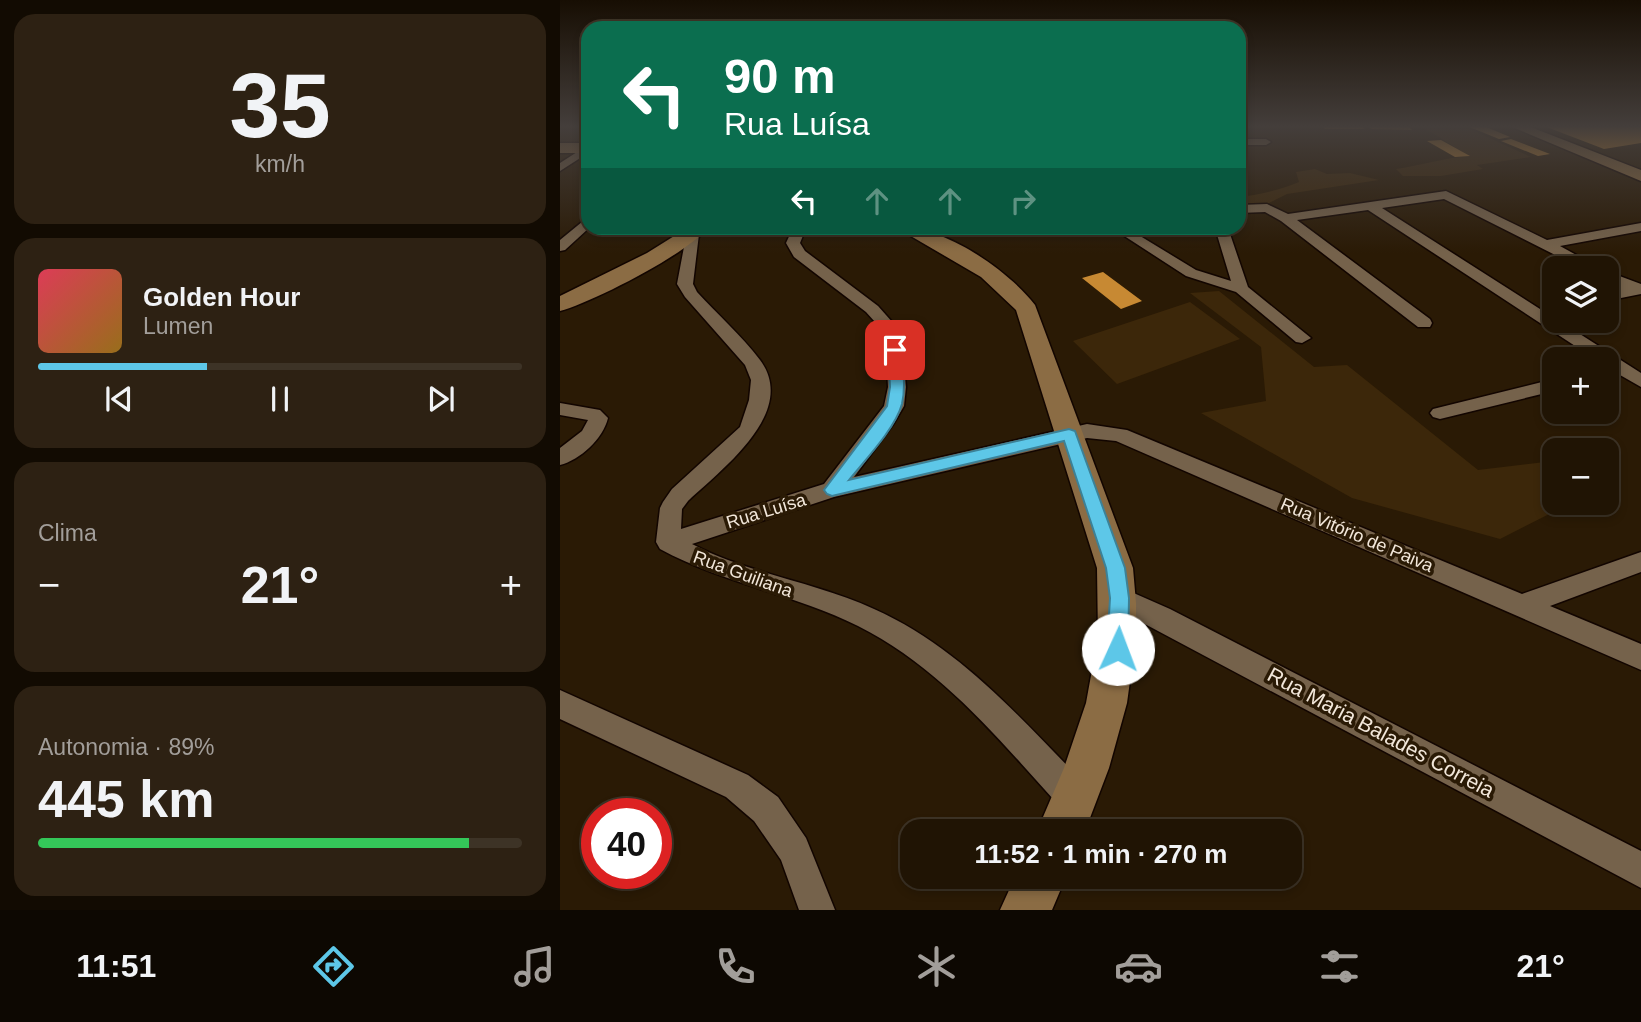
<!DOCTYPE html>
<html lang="pt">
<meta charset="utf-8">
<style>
body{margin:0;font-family:Arial,sans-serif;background:#2d2113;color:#f1f3f6;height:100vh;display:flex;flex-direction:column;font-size:26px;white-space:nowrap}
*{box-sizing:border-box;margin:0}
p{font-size:23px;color:#a29e9a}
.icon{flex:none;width:38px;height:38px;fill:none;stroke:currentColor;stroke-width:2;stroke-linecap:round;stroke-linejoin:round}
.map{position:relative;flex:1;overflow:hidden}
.panel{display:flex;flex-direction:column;gap:14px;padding:14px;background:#120b02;width:560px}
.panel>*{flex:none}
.guide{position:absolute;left:21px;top:21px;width:665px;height:214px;border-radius:21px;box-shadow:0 4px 10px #0003,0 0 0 2px #3d3326;background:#0b6e4f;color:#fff;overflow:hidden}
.fabs{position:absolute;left:982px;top:256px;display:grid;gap:14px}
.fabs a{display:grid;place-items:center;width:77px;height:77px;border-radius:14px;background:#201404;box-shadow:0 4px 10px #0003,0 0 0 2px #3d3326;font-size:35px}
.speed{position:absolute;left:21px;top:798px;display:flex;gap:14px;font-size:35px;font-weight:700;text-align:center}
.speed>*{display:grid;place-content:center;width:91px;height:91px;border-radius:50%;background:#201404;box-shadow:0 4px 10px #0003,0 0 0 2px #3d3326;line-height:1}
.speed .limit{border:10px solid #d22;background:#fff;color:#111}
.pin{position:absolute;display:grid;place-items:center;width:60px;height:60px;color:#fff;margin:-30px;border-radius:14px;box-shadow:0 4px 10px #0006}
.me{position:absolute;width:77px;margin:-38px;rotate:2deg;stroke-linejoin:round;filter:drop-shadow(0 0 5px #0008)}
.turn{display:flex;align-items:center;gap:24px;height:147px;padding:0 28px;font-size:32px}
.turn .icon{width:91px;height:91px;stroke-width:2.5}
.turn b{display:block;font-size:49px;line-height:60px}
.lanes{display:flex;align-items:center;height:66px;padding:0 28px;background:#0003;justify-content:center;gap:35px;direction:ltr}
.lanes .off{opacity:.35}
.big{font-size:52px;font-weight:600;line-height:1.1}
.panel .card{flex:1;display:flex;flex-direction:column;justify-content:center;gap:10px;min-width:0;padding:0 24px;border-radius:21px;background:#2d2113}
.panel .dial{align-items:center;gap:0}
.dial b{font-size:91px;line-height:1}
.song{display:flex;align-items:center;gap:21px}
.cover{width:84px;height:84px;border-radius:10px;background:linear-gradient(135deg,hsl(350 70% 55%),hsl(40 70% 35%))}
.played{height:7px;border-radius:4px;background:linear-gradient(90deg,#5dc7e8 35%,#3d3326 35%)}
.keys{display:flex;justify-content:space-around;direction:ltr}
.heat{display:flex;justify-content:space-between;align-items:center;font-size:38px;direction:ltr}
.charge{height:10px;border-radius:5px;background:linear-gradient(90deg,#34c759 89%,#3d3326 0)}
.trip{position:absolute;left:340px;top:819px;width:402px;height:70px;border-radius:21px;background:#201404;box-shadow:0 4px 10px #0003,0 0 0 2px #3d3326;font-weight:600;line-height:70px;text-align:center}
.dock{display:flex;height:112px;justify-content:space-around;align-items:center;background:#0d0802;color:#a29e9a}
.dock .icon{width:49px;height:49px}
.dock .selected{color:#5dc7e8}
.dock b{font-size:32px;color:#f1f3f6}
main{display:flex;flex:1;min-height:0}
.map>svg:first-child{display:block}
</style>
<main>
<section class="panel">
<div class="card dial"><b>35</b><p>km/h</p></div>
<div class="card">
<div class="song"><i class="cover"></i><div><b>Golden Hour</b><p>Lumen</p></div></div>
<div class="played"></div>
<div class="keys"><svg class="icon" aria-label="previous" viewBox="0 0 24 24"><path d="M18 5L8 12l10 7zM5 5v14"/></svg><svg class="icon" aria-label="pause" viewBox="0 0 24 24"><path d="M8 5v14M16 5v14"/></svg><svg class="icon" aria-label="next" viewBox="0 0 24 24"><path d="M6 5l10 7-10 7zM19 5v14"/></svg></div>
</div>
<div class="card"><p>Clima</p>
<div class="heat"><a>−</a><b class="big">21°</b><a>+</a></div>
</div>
<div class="card"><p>Autonomia · 89%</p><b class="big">445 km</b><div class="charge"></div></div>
</section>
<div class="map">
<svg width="1081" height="910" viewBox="0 0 1081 910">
<rect width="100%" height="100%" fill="#2a1a05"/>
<path fill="#3c270a" d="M861,126L910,129L971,157L917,165L923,169L881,176H843L836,169C862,165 884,158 909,156Z
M755,169L767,174L790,173L819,180L727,194L705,205H679V197C698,195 720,190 739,182L736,172Z
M659,291L754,367L787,365L918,470L985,462L994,468V502H1013L940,539L792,498L641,413L706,401L701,347L630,293Z
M630,302L680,339L557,384L513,341Z"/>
<path fill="#c78933" d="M762,126H802L805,129H765Z
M808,126H849L852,130L811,129Z
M907,126H924L950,137L939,139Z
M984,126H1081V143L1044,149Z
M951,139L990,154L978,156L941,141Z
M881,140L910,156L895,157L867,141Z
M543,272L582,301L561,309L522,278Z"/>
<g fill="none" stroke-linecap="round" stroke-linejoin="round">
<defs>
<path id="street" d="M679,139H706L711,142L706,145H679Z
M28,145V153L0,171V163Z
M886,191L987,240L1081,223V231L1000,246L1040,268H1021L884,199L822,208L994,318V320H998L1081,373V387L1046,367V359H1035L808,210L737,220L870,319L872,323L870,327H858L721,221L705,212L679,213V205L707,204L728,214Z
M28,217L29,228L5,250L0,251V240Z
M233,228H246L240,243L245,251L318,306L341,332L346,387L344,406L334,423L294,477L527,424L567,430L962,594L1081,552V572L990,606L1081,644V670L556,441L527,438L274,497L132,544C189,574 255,582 314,609C400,647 462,720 527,786L531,798L527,810L515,814L503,810C441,742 382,668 298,626C234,594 162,583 100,549L96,542L100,508L103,502L112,489L180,427L189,400L191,380L185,365L125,297L117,284L127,231L132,230L139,234L133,284L137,292C157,314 182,336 200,360C239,412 161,470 128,501L122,509L121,529L264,484L324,406L328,387L325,333L306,312L234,257L226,243Z
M552,228H567L636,270L671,281L655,228H668L688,287L751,338L742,343L736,342L676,292L626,276Z
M1046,271L1081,284V294L1046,301V291L1060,288L1046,281Z
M994,379V391L880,419L873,417L870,413L873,409Z
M0,403L40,410L48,418C43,439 20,460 0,465V448L22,431L28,420L0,415Z
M560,587L610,609L1081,851V888L551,606L547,598L551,590Z
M0,690L188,775L218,797L246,838L275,910H239L221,860L194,821L166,797L0,719Z"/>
<path id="secondary" d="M950,126H968L1081,170V181Z
M0,143H28V153H0Z
M127,228H147C129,253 31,303 0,311V296L87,253Z
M337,228C382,224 448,270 475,305L573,568L576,603V637L567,703L549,768L525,831H477L504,768L526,703L538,637L537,568L456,310L421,277Z
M455,877H506L492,910H440Z"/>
</defs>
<use href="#street" stroke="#120500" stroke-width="3"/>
<use href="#secondary" stroke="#120500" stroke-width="3"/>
<use href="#street" fill="#75624b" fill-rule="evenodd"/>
<use href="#secondary" fill="#8b6c44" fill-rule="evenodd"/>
</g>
<linearGradient id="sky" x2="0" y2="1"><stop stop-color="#170e03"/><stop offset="0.5" stop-color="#443e3b"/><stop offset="1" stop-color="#443e3b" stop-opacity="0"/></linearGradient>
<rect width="1081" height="253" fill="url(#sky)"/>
<path fill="#5dc7e8" stroke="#3c8197" stroke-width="2" d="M335,346L341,350C343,368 346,387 342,404C335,429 305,460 289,480L509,429L515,431L565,568L569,598L568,649L565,655L558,658L550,655L547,649L550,598L546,568L504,441L272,496L267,494L264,490L327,406L330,387L328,350Z"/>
<g text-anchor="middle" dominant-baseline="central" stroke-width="7" stroke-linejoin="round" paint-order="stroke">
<g font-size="18" fill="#f2e7da" stroke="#2a1a05">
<text transform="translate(206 511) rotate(-17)">Rua Luísa</text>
<text transform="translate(797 535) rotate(23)">Rua Vitório de Paiva</text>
<text transform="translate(183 574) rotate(20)">Rua Guiliana</text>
</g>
<g font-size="21" fill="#f2e7da" stroke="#2a1a05">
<text transform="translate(821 732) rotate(28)">Rua Maria Balades Correia</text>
</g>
</g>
</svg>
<div class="fabs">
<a><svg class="icon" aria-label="layers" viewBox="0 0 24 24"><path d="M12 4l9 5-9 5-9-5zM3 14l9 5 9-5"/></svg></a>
<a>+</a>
<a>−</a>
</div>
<div class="speed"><div class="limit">40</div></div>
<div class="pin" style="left:335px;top:350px;background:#d93025"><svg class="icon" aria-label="arrive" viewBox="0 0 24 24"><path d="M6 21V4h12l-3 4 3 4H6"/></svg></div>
<svg class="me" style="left:558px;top:649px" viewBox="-20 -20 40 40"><circle r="19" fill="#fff"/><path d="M0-13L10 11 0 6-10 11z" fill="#5dc7e8"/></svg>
<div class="trip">11:52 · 1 min · 270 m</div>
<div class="guide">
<div class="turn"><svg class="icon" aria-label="left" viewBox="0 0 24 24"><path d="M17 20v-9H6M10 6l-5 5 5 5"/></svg><div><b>90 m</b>Rua Luísa</div></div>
<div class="lanes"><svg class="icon" aria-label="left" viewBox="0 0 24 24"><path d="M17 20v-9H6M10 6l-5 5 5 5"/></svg><svg class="icon off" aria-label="ahead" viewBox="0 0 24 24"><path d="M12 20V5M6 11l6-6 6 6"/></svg><svg class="icon off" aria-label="ahead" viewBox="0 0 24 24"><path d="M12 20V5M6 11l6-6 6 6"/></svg><svg class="icon off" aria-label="right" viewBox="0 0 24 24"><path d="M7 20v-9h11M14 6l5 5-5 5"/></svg></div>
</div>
</div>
</main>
<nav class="dock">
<b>11:51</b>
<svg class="icon selected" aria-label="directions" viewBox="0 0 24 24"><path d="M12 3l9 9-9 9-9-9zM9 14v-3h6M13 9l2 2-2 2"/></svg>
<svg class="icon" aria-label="music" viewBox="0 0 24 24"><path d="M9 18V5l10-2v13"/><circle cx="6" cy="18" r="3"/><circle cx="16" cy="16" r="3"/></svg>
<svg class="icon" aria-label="phone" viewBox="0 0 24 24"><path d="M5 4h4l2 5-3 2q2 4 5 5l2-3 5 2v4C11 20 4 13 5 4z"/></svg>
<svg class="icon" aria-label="climate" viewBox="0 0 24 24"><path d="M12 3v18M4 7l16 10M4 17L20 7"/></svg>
<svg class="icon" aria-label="car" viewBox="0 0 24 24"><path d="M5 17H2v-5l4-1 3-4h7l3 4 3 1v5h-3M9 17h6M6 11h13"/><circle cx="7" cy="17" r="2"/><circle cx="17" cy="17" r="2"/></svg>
<svg class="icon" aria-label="filters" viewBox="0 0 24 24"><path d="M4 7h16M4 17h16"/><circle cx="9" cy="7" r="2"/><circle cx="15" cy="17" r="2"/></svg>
<b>21°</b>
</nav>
